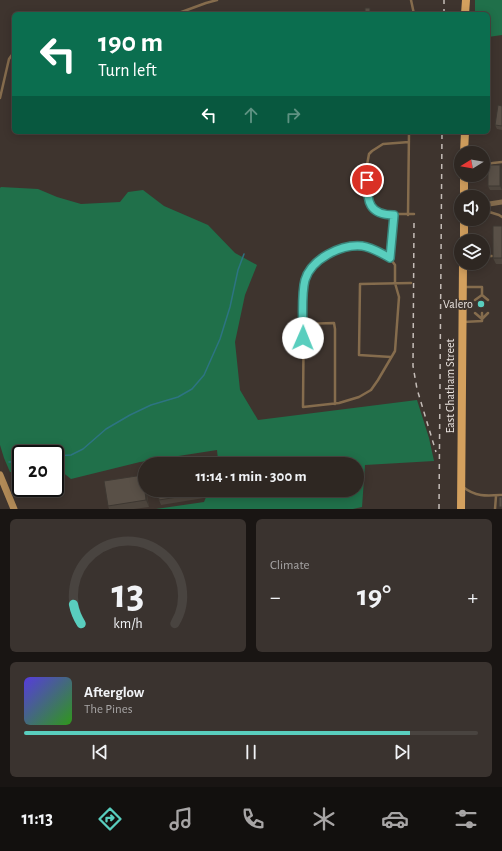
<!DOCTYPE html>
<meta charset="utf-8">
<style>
body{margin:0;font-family:"Alegreya Sans",sans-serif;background:#3a332f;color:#f1f3f6;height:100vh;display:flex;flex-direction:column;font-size:15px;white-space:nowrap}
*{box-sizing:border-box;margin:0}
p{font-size:13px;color:#a7a5a5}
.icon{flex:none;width:22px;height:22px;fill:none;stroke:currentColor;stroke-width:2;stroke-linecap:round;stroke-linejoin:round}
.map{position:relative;height:509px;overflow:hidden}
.side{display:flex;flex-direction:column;gap:10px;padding:10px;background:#191513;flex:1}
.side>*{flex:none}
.top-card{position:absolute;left:12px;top:12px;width:478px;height:122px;border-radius:6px;box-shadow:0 2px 10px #0003,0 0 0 1px #494440;background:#0b6e4f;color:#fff;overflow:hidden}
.needle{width:26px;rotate:259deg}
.fabs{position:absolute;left:454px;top:146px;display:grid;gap:8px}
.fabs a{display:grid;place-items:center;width:36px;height:36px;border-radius:50%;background:#2e2722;box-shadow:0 2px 10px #0003,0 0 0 1px #494440;font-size:20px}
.speed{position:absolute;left:12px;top:445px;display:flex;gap:8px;font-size:20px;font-weight:700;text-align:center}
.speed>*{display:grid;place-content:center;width:52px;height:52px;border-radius:50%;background:#2e2722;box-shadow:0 2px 10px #0003,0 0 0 1px #494440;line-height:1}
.speed .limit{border:2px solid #111;border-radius:6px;background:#fff;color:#111}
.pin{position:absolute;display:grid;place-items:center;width:34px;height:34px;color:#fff;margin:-17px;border:2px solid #fff;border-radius:50%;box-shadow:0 1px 4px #0007}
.me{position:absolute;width:44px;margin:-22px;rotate:1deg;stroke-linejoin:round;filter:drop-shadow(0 0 3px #0008)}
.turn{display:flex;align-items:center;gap:14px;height:84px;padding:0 20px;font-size:18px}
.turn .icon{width:52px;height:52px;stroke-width:2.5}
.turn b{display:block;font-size:28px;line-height:34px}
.lanes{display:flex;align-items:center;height:38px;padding:0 20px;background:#0003;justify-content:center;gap:20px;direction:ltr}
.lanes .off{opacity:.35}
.big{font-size:30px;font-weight:700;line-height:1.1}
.side .card{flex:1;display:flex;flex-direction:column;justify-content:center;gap:6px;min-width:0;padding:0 14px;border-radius:6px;background:#3a332f}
.side .dial{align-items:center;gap:0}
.dial svg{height:104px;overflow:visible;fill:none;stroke:#494440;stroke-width:7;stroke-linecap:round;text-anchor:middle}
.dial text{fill:#f1f3f6;stroke:none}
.song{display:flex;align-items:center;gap:12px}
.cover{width:48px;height:48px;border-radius:6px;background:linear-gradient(135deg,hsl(250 70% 55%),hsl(110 70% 35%))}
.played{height:4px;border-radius:2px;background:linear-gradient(90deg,#59cebe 85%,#494440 85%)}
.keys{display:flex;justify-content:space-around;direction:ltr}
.heat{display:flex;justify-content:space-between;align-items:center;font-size:22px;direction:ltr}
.side .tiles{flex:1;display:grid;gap:10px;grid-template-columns:1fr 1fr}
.card:last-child{grid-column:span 2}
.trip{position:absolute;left:138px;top:457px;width:226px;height:40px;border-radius:20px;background:#2e2722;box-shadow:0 2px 10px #0003,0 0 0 1px #494440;font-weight:700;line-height:40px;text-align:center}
.tabs{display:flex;height:64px;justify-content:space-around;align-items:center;background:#12100e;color:#a7a5a5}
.tabs .icon{width:28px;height:28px}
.tabs .selected{color:#59cebe}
.tabs b{font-size:18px;color:#f1f3f6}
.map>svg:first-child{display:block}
</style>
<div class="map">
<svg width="502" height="509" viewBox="0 0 502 509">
<rect width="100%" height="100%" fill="#3e342e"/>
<path fill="#20704a" d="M475,0H502V35L488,37V14H475Z
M1,187L38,189L57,197L81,204L120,202L128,192L143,190L164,206L208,225L235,253L257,265L245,295L235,342L240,390L258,420L417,400L429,438L434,461L365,465L362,507L353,509H156L204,502L209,490H357V464H217L218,460L217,450L140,462L71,479L61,471H55V454H21V472H10L4,458L0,445V188Z"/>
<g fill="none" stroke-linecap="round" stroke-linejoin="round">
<path stroke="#2d7482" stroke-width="1.5" d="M55,456L71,455L83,449L106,429L130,415L151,405L178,397L192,389L204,375L220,339L230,307L238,270L244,254
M9,462L21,461"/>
<path stroke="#856c4d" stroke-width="2.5" d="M411,0L414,14
M176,14L206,3L217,0
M0,98L9,59L14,52
M409,142L383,144L372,151L369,154L367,165V195L372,207L381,214H414
M483,166L493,163L502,162
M483,210L499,215L502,217
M408,215L409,132
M483,256H492
M390,258C382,254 372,247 362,246C355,246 347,248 341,250C320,256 306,269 304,290L303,407L339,403L359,397L371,390L378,380L395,351L399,297L395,283V265L390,258L394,215
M464,287H482V295L475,300
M482,295L488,300
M482,318V313
M482,319L488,313
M463,322L482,321V319L475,313
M303,324L334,323L335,329V404
M391,357L359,355L360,284L411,283
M463,487C476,497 486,496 502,495
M495,509L496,496"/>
<path stroke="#856c4d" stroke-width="5" d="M483,205L502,202"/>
<path stroke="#b18a57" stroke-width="7" d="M0,475L14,509"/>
<path stroke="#d3a05e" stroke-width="8" d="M465,14L466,0
M464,153L465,132
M464,197V175
M464,241V219
M461,509L463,263"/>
<path stroke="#c5bdb8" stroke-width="1.5" stroke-dasharray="5 5" stroke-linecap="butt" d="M444,14V0
M414,223L413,366L417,389L436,452
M439,509L442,132"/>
</g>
<path fill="#4d453d" d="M502,106V130L497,129L495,125Z
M502,169V190H490L488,186Z
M502,226V264H496L493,258Z
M145,481L149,507L134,509H109L108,506Z
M202,490L204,498L161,505L159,500Z"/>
<path fill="#3e3832" d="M500,165L502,169V190L500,186Z
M143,475L145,481V490H146L149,507L146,500Z"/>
<path fill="#595047" stroke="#3e3832" d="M365,8H370V14H365Z
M498,105L502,106V126L495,125Z
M488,165H500V186H488Z
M493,226H502V258H493Z
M143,475L146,500L108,506L104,481Z
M168,490H202V493L159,500L158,492Z
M499,497H502V507H499Z"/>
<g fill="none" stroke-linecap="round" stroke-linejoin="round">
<defs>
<path id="route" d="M303,338C303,322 301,295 305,280C311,259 341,244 362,246C372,247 382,254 390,258L394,215C369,215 367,202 367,180"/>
</defs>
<use href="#route" stroke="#3a867c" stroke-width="10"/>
<use href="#route" stroke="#59cebe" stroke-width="7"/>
</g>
<circle fill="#59cebe" stroke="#3e342e" stroke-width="1.5" cx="481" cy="304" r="4"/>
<g text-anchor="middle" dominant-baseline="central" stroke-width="4" stroke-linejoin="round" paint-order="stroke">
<g font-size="12" fill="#eae3df" stroke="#3e342e" text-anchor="end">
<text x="473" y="304">Valero</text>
</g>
<g font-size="12" fill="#eae3df" stroke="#3e342e">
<text transform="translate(450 386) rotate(-90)">East Chatham Street</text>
</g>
</g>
</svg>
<div class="fabs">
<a><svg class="needle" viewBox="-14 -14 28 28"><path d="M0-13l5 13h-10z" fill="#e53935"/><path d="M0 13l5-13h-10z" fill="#a7a5a5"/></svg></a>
<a><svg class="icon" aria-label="sound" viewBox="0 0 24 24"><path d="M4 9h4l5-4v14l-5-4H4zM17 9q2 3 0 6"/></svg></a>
<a><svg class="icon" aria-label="layers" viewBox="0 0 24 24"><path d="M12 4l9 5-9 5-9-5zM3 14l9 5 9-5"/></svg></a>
</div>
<div class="speed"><div class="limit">20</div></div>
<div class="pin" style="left:367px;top:180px;background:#d93025"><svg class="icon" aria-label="arrive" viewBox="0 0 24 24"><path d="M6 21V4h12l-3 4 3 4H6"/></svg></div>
<svg class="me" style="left:303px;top:338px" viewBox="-20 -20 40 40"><circle r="19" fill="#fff"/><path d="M0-13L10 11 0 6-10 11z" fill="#59cebe"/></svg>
<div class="trip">11:14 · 1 min · 300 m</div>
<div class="top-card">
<div class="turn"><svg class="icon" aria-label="left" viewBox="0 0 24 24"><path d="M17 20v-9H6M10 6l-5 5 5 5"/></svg><div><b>190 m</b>Turn left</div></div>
<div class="lanes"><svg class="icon" aria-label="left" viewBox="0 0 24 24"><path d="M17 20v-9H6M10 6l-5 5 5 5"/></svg><svg class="icon off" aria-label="ahead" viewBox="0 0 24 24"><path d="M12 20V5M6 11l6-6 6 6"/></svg><svg class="icon off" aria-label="right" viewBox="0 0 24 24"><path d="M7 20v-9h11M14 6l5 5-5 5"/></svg></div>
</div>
</div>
<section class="side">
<div class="tiles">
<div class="card dial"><svg viewBox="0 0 100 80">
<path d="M14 69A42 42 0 1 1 86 69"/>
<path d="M14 69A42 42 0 0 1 8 54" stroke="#59cebe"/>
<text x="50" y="56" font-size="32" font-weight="700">13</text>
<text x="50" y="72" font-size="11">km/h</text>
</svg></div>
<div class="card"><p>Climate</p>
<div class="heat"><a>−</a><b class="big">19°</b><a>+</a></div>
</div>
<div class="card">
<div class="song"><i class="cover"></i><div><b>Afterglow</b><p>The Pines</p></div></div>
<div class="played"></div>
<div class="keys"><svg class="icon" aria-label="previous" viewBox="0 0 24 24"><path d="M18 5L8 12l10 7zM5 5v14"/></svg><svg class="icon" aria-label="pause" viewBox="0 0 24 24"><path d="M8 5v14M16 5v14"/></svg><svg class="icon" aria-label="next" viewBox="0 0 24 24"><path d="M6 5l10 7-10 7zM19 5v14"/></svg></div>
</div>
</div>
</section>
<nav class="tabs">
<b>11:13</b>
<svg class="icon selected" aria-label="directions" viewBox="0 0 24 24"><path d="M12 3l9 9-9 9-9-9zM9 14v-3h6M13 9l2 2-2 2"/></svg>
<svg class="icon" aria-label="music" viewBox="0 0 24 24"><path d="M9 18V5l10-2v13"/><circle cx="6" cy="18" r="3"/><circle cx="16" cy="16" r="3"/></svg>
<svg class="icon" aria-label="phone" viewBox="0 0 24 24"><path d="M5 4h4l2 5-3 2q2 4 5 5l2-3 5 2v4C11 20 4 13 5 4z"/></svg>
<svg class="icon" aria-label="climate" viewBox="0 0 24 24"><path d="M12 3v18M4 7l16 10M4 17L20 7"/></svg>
<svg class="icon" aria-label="car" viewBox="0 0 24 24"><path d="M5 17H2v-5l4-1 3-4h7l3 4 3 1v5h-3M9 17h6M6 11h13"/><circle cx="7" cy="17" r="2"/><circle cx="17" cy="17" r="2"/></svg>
<svg class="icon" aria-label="filters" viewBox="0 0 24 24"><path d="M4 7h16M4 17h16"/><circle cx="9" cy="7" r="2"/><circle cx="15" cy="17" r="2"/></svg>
</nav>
